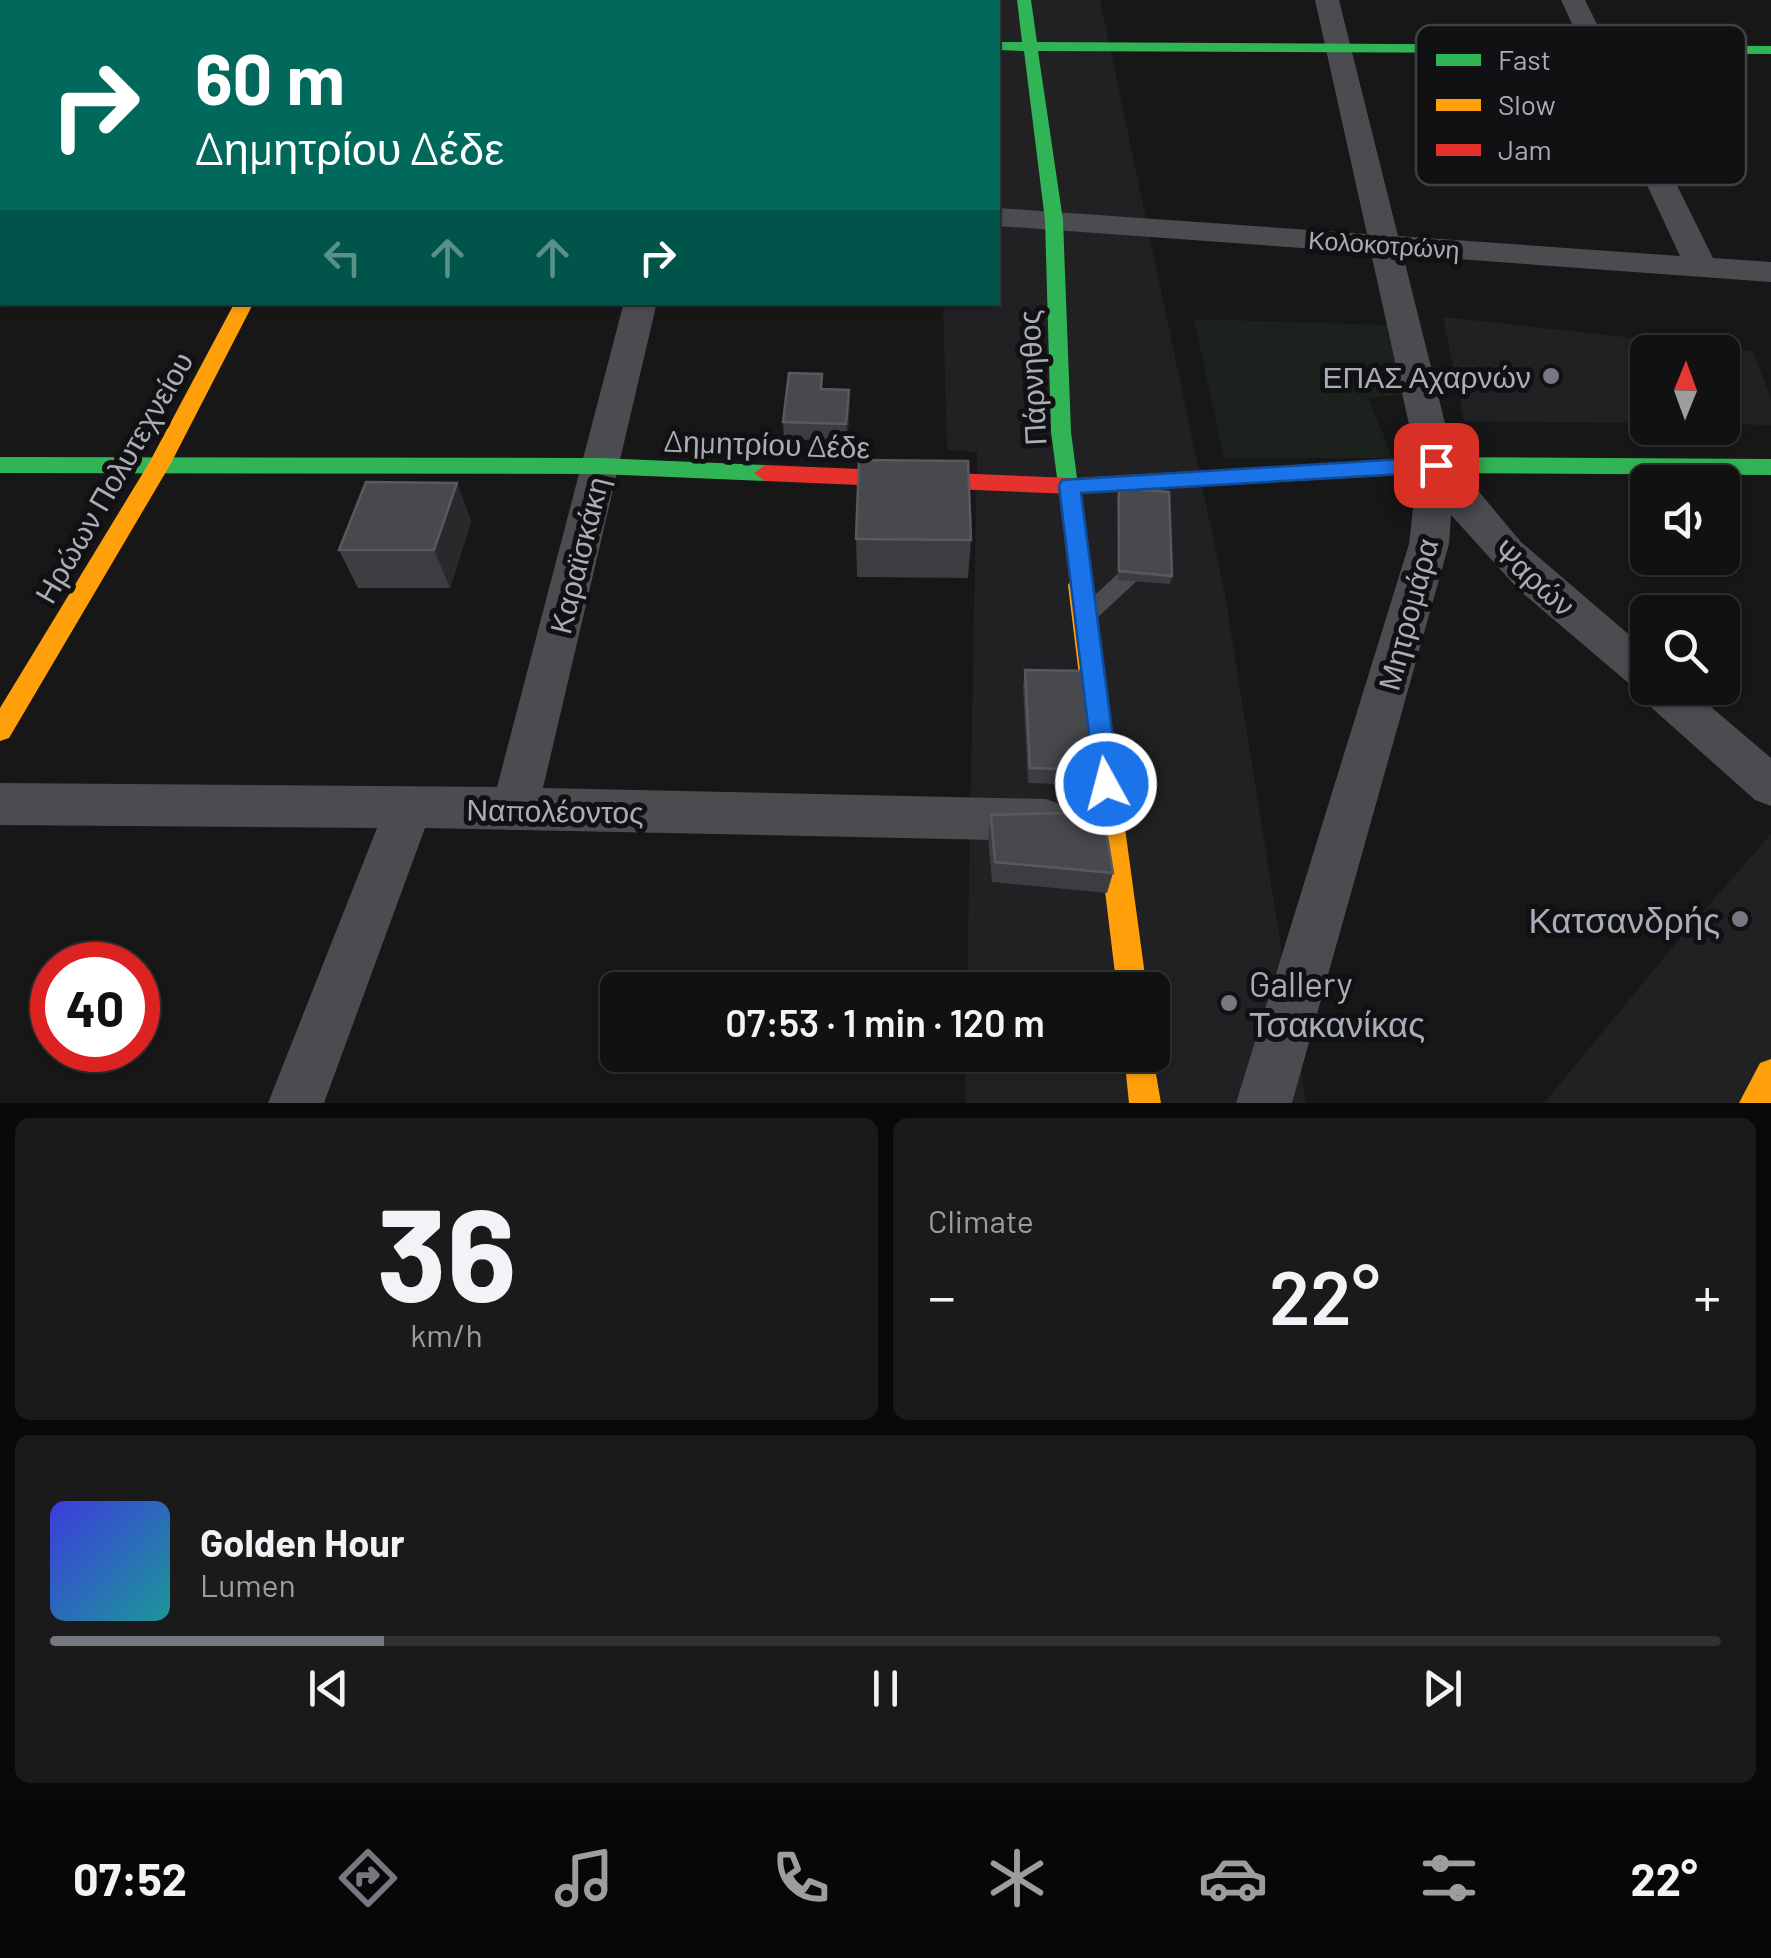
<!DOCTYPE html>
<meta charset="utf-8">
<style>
body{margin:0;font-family:Barlow,sans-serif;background:#1a1a1a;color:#f1f3f6;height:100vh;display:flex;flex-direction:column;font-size:38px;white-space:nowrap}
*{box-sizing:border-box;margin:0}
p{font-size:32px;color:#9c9d9f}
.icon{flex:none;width:55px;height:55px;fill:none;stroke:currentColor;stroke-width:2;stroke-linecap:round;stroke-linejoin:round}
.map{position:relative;height:1103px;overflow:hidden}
.panel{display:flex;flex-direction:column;gap:15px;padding:15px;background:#090909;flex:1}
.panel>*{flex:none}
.guide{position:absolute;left:0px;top:0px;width:1000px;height:305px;box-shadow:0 2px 8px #0004,0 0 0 2px #303131;background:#00695c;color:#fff;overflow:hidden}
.needle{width:65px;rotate:1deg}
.controls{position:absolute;left:1630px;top:335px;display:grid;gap:20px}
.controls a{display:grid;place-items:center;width:110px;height:110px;border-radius:15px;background:#111;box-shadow:0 2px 8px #0004,0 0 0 2px #303131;font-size:50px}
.speed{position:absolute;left:30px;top:942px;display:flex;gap:20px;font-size:50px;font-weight:700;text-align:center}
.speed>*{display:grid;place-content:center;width:130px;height:130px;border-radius:50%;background:#111;box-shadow:0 2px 8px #0004,0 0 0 2px #303131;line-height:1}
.speed .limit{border:15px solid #d22;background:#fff;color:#111}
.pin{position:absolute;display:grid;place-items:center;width:85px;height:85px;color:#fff;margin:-42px;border-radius:20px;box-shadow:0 5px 15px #0006}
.me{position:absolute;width:110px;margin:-55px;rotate:353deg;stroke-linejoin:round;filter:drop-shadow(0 0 8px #0008)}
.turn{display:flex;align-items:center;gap:35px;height:210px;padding:0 30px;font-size:45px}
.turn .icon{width:130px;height:130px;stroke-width:2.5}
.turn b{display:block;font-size:70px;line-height:85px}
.lanes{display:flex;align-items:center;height:95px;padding:0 30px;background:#0003;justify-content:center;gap:50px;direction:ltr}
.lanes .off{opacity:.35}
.big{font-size:75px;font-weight:600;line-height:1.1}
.panel .tile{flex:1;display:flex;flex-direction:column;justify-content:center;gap:15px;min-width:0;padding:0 35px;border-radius:15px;background:#1a1a1a}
.panel .dial{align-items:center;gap:0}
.dial b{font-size:130px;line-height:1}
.song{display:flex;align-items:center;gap:30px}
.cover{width:120px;height:120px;border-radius:15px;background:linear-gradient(135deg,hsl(240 70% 55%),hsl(180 70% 35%))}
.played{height:10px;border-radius:5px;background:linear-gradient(90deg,#757880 20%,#303131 20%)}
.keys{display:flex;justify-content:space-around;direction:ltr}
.heat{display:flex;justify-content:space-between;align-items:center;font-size:55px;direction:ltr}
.panel .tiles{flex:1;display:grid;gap:15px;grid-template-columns:1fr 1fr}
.tile:last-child{grid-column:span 2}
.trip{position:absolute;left:600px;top:972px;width:570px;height:100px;border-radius:15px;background:#111;box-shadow:0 2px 8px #0004,0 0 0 2px #303131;font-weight:600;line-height:100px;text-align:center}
.dock{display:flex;height:160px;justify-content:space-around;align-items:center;background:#070707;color:#9c9d9f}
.dock .icon{width:70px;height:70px}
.dock .on{color:#757880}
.dock b{font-size:45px;color:#f1f3f6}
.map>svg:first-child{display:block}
</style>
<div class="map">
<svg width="1771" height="1103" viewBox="0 0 1771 1103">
<rect width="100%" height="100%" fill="#171717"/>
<path fill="#212124" d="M933,0H1100L1225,595L1306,1103H965L966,1055H1152V990H967L977,452L947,450L943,303L998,302V2Z
M1443,317L1753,351L1771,400V425L1723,424L1722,352H1648L1647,423L1464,421Z
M1771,834V1103H1544L1692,924Z"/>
<path fill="#1b211c" d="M1194,319L1387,325L1407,394L1368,398L1393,458H1224Z"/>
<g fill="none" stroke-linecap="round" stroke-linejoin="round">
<path fill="#4b4c50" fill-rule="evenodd" d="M1131,552L1138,555C1142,562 1144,571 1140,578L1097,618H1083L1080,612L1083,606L1122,570L1124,555Z"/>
<path fill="#4b4c50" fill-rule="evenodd" d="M1315,0H1339L1398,236L1680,256L1561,0H1585L1713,258L1771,262V282L1403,255L1455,463L1521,542L1648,651V688H1689L1771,758V806L1755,800L1644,701L1639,692L1519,590L1451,515L1449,544L1292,1103H1236L1409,544L1418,465L1371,253L998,226V208L1367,234Z
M0,166H2V184H0Z
M624,302H657L543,788L1046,799L1063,805L1070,820L1063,835L1046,841L425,828L324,1103H268L377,828L0,825V783L497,787Z"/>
<path fill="#30b455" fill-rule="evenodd" d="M1017,0H1031L1037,42L1771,46V54L1038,51L1063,220L1071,432L1077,478L1437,457L1771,459V475L1437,473L1079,493L1092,585L1088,591H1072L1051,432L1045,220L1024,51L998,50V42H1022Z
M0,17H2V25H0Z
M0,457L600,458L765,465L776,473L765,481L600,474L0,473Z"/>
<path fill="#ff9f0a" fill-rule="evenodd" d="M235,302H254L170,465L9,738L0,741V708L149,463Z
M1080,576L1088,579L1092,585L1147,990H1117L1068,585L1072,579Z
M1152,1051L1161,1103H1129L1124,1055H1152Z
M1771,1059V1103H1739L1760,1063Z"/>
<path fill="#e5322d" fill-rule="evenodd" d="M765,465L1071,478L1082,486L1071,494L765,481L754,473Z"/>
</g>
<path fill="#3c3d40" d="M823,389L850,406L847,441L784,439L783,422Z
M457,483L471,522L450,588H358L339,550Z
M1119,488L1172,576L1170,584L1118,580L1117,497Z
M856,539L971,540L968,578L857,577Z
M1025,670L1097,770L1094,785L1028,783L1023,686Z
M991,815L1113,873L1107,893L992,882L988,836Z"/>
<path fill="#28292a" d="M849,390L850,406L847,441L846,424Z
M457,483L471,522L450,588L434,550Z"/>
<path fill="#48494d" stroke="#57595e" stroke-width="2.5" d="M418,0H471L469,2H417Z
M789,373L822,374L821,389L849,390L846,424L783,422Z
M859,460L968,461L971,540L856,539Z
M366,482L457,483L434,550H339Z
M1119,488L1169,492L1172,576L1119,571Z
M1025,670L1087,671L1097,770L1030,768Z
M1103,812L1113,873L995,862L991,815Z"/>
<path fill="#1a73e8" stroke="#114b97" stroke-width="2.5" d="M1436,457L1447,465L1436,472L1081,493L1119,784L1115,792L1106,796L1096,792L1059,486L1062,480Z"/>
<g fill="#757880" stroke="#111113" stroke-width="4">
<circle cx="1551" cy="376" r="10"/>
<circle cx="1740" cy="919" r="10"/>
<circle cx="1229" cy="1003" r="10"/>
</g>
<g text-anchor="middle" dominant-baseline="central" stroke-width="10" stroke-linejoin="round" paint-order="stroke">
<g font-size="25" fill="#a8adb8" stroke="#111113">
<text transform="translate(1384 244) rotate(4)">Κολοκοτρώνη</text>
</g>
<g font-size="30" fill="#a8adb8" stroke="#111113" text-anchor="end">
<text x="1531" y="376">ΕΠΑΣ Αχαρνών</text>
</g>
<g font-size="30" fill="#a8adb8" stroke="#111113">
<text transform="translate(1031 378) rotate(-93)">Πάρνηθος</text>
<text transform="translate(767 443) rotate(2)">Δημητρίου Δέδε</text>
<text transform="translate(113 477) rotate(-60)">Ηρώων Πολυτεχνείου</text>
<text transform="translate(578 555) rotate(-76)">Καραϊσκάκη</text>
<text transform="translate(1535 577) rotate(42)">Ψαρών</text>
<text transform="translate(1407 614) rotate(-75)">Μητρομάρα</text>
<text transform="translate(555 810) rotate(1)">Ναπολέοντος</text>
</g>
<g font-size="35" fill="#a8adb8" stroke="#111113" text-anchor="end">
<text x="1720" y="919">Κατσανδρής</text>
<text x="1249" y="983" text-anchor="start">Gallery<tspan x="1249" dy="40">Τσακανίκας</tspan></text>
</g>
</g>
<rect x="1416" y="25" width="330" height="160" rx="15" fill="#111113" stroke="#3e4045" stroke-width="2.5"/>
<rect x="1436" y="54" width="45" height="12" fill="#30b455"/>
<rect x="1436" y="99" width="45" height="12" fill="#ff9f0a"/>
<rect x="1436" y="144" width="45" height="12" fill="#e5322d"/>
<g font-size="28" fill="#a8adb8">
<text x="1498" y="70">Fast</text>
<text x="1498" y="115">Slow</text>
<text x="1498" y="160">Jam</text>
</g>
</svg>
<div class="controls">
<a><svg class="needle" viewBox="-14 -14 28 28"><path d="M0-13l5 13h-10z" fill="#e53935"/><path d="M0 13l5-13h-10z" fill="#9c9d9f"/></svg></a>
<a><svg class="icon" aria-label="sound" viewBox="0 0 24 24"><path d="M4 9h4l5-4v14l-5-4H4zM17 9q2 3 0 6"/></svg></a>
<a><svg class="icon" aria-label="search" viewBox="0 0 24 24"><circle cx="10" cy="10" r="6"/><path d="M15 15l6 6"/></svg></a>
</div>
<div class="speed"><div class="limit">40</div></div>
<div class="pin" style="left:1436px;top:465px;background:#d93025"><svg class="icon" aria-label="arrive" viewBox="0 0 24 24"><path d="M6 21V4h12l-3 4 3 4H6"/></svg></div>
<svg class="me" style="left:1106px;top:784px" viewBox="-20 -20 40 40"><circle r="17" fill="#1a73e8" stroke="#fff" stroke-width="3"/><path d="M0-11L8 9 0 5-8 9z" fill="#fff"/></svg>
<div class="trip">07:53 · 1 min · 120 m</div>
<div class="guide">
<div class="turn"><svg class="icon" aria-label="right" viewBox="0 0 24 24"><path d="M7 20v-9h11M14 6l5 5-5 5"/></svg><div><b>60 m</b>Δημητρίου Δέδε</div></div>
<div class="lanes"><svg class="icon off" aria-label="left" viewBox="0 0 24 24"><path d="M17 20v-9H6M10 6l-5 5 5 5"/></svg><svg class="icon off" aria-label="ahead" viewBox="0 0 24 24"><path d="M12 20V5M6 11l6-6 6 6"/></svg><svg class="icon off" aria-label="ahead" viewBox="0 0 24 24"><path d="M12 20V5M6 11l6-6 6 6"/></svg><svg class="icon" aria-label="right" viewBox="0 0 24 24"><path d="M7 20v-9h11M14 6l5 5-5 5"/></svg></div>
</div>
</div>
<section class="panel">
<div class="tiles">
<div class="tile dial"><b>36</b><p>km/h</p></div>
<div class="tile"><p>Climate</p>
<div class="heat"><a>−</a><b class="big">22°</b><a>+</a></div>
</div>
<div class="tile">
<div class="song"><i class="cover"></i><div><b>Golden Hour</b><p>Lumen</p></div></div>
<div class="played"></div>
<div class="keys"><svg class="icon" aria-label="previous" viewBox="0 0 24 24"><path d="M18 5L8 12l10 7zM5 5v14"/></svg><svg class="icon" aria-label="pause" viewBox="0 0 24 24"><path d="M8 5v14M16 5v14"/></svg><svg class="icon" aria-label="next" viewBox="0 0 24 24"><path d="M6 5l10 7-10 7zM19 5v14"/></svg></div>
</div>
</div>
</section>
<nav class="dock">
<b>07:52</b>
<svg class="icon on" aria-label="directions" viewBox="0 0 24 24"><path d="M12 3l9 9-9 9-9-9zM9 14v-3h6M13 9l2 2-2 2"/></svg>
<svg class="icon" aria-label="music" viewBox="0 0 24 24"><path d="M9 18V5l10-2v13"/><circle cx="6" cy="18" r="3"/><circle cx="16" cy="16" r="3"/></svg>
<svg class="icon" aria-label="phone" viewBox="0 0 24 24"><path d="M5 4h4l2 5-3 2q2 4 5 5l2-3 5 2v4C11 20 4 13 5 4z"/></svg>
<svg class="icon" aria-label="climate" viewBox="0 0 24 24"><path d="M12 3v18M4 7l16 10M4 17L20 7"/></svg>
<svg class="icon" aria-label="car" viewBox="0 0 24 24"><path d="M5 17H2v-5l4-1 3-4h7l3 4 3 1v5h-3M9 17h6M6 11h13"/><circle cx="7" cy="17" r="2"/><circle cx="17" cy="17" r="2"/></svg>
<svg class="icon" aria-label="filters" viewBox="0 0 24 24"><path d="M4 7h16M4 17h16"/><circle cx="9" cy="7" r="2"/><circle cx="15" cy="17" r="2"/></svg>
<b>22°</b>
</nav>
